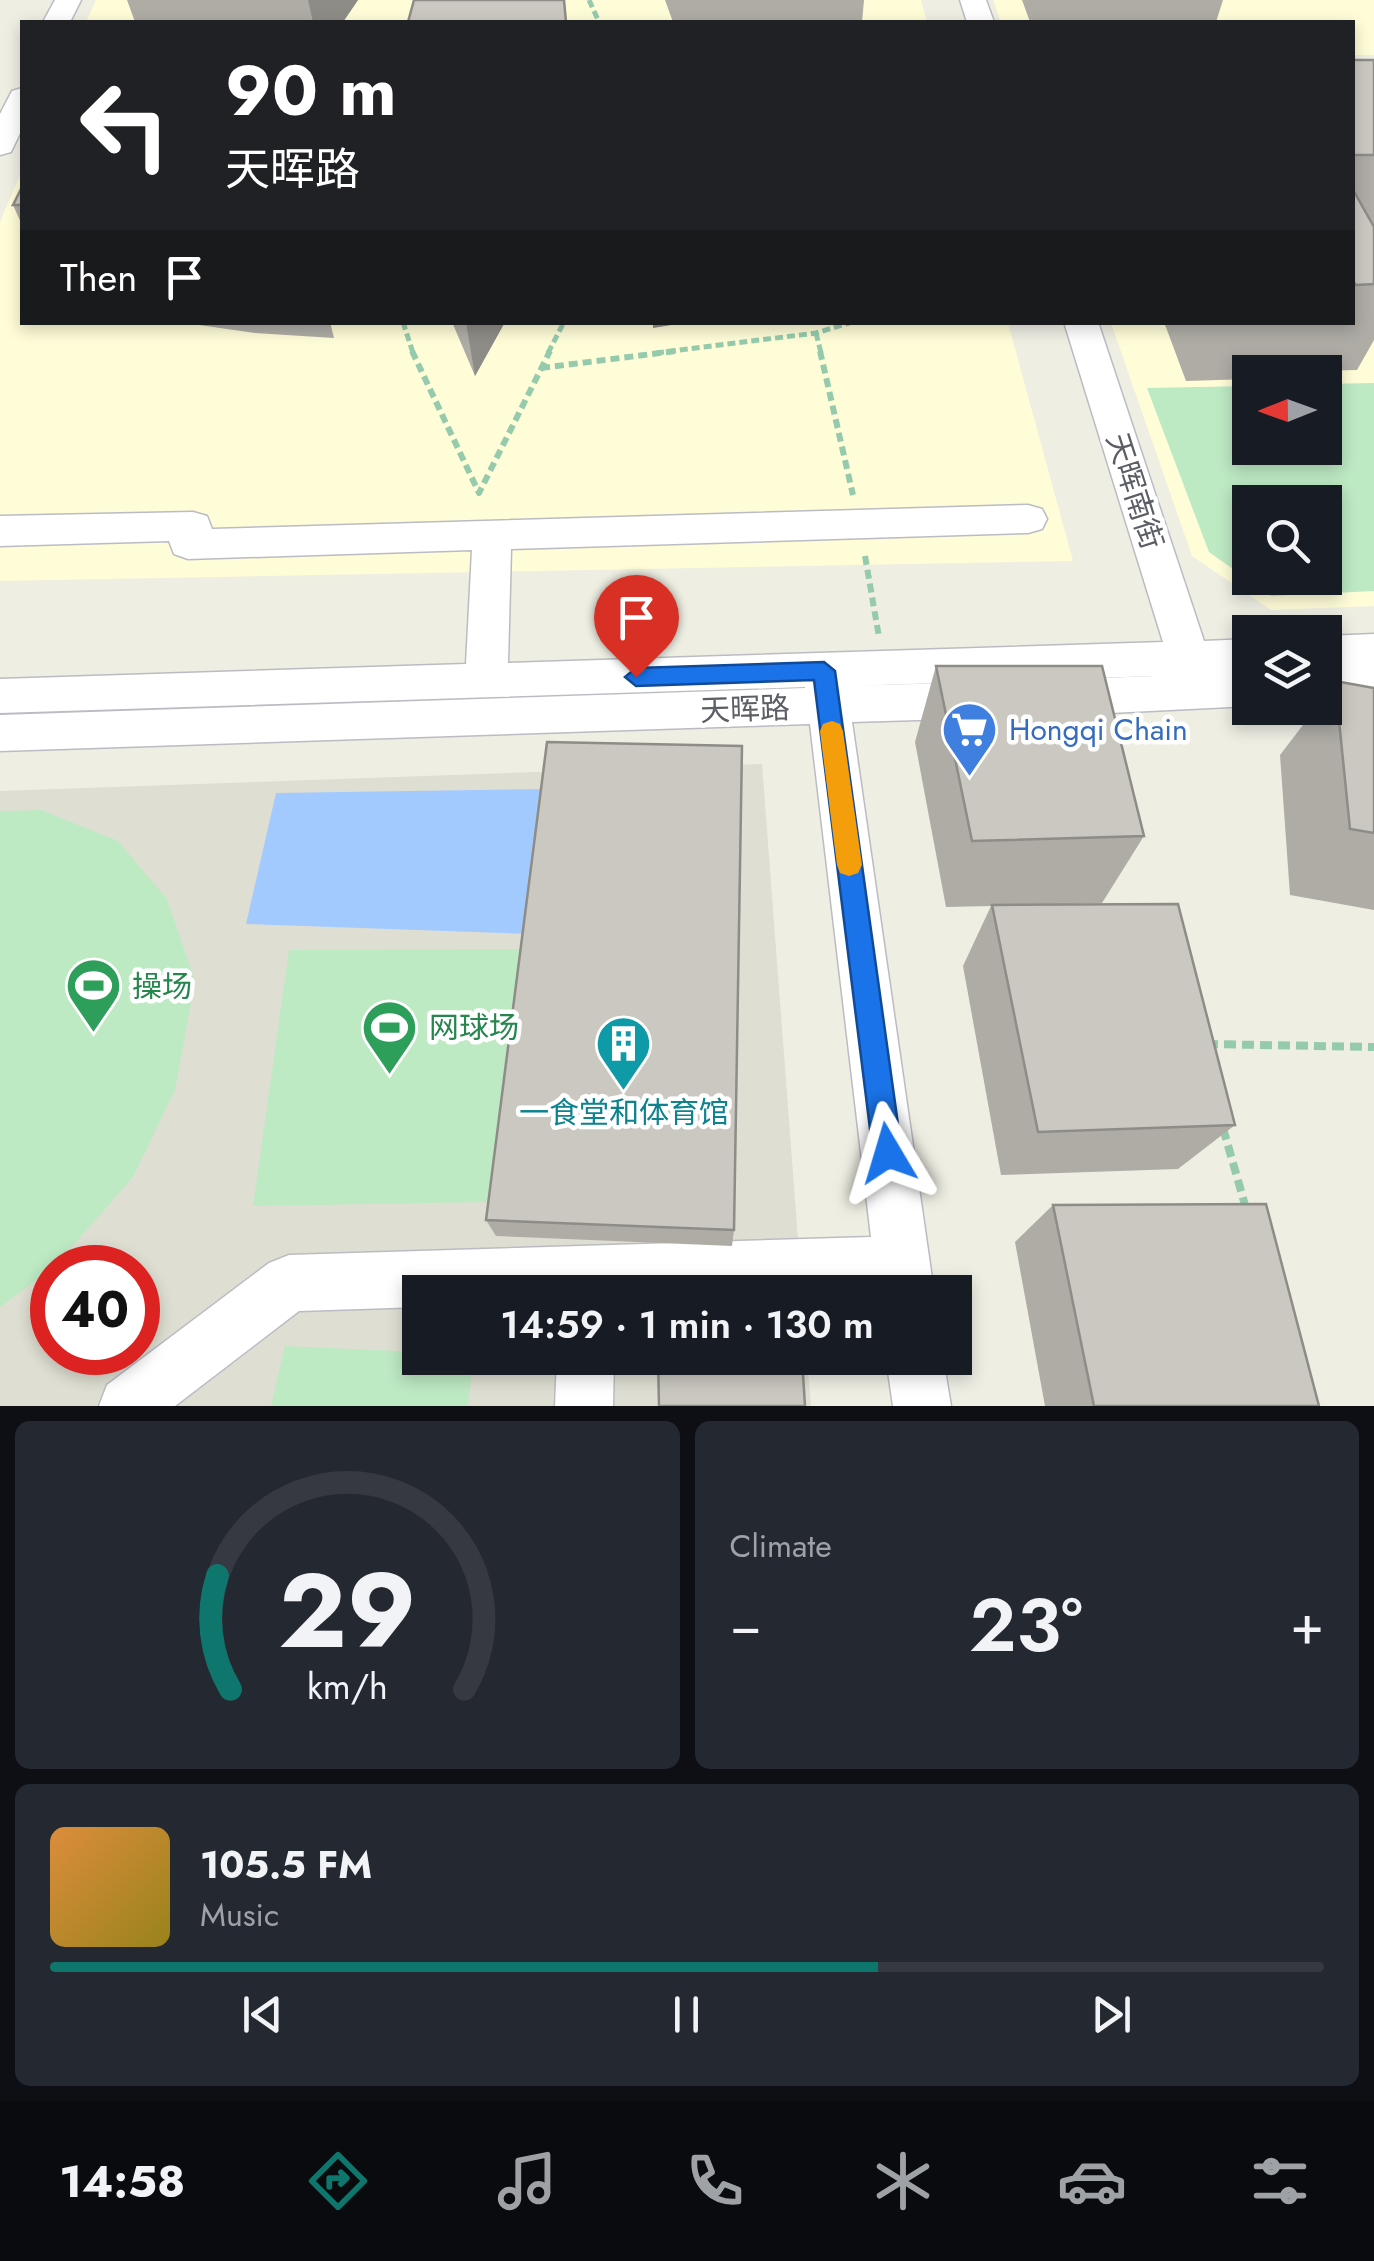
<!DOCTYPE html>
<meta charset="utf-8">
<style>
body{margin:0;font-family:Jost,"Noto Sans SC",sans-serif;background:#242831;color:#f1f3f6;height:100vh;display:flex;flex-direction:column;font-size:38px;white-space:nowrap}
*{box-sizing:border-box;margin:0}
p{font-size:32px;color:#9ea1a6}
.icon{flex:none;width:55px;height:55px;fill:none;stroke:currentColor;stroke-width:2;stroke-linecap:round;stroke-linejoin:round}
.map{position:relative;height:1406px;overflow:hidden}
.drawer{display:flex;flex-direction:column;gap:15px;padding:15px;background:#0d0f14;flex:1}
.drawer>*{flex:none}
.hud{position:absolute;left:20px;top:20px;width:1335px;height:305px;border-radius:0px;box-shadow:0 5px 15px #0003;background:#202124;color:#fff;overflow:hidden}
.needle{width:65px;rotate:269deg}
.fabs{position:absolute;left:1232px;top:355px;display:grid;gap:20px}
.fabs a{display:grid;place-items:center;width:110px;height:110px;border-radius:0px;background:#171b24;box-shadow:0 5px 15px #0003;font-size:50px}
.speed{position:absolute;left:30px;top:1245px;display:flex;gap:20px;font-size:50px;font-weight:700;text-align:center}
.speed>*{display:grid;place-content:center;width:130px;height:130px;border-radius:50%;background:#171b24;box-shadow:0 5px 15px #0003;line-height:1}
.speed .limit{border:15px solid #d22;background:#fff;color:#111}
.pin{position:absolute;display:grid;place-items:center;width:85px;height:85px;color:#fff;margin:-102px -42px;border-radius:50% 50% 50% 0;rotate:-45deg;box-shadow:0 0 10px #0007}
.pin .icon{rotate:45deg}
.me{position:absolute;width:110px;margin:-55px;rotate:353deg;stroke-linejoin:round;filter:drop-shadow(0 0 8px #0008)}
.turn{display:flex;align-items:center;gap:35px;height:210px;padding:0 40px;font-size:45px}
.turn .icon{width:130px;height:130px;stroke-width:2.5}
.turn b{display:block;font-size:70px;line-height:85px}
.then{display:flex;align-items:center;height:95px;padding:0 40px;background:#0003;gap:20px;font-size:38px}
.big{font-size:75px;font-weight:600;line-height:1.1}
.drawer .widget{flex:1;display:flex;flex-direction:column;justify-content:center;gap:15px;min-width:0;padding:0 35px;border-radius:15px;background:#242831}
.drawer .dial{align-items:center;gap:0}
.dial svg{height:260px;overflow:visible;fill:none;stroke:#363941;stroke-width:7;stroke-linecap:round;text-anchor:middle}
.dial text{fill:#f1f3f6;stroke:none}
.song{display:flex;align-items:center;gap:30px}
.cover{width:120px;height:120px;border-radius:15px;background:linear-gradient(135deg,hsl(30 70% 55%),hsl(50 70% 35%))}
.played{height:10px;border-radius:5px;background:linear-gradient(90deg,#0f766e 65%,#363941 65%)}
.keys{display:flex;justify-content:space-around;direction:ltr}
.heat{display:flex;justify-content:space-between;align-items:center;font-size:55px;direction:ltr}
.drawer .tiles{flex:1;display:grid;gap:15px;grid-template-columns:1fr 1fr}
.widget:last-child{grid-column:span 2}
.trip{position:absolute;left:402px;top:1275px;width:570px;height:100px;border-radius:0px;background:#171b24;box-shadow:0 5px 15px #0003;font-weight:600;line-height:100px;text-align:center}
.dock{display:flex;height:160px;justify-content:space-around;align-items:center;background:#090b0e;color:#9ea1a6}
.dock .icon{width:70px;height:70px}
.dock .active{color:#0f766e}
.dock b{font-size:45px;color:#f1f3f6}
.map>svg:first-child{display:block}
</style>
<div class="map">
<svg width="1374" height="1406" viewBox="0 0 1374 1406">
<rect width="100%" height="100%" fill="#efeee3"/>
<path fill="#fffcd8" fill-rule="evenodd" d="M96,0H921L927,22H86Z
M993,0H1374V55H1353L1352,22H1001Z
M1374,118V606L1271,610L1192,556L1111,323L1352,322ZM1250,372H1325V448H1250ZM1250,502H1325V578H1250Z
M22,170V322L1008,323L1073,561L0,581V222Z"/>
<path fill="#dfded2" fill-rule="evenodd" d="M762,764L802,1292H420V1358H807L811,1406H0V791ZM52,1268H138V1352H52Z"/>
<path fill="#bde9c3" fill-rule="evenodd" d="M1374,383V591L1271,596L1209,552L1147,388L1250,386V448H1325V384ZM1250,502H1325V578H1250Z
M41,810L118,841L167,899L195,981L175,1090L133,1177L55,1266L0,1307V811Z
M532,949L487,1202L253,1206L289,950Z
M285,1346L420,1352V1358H473L468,1406H271Z"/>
<path fill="#a3caff" d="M550,789L533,934L246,924L276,793Z"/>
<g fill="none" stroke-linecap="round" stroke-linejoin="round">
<defs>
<path id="minor" d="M55,0H81L70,22H43Z
M960,0H986L994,22H967Z
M22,88V129L11,152L0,155V114L12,91Z
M1064,322H1098L1204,641L1250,639V706L1050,716L1035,710L1029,698L1035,686L1050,680L1155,676L847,686L984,682L999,688L1005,700L999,712L984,718L852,722L934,1292H420V1307L299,1311L175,1406H99L107,1385L269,1263L289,1255L871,1237L810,724L0,751V715L805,688V687L0,713V679L466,664L472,550L188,559L174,554L169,541L0,546V516L193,512L207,516L212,529L1028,505L1042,509L1047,519L1042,529L1028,533L511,549L508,663L1163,642Z
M1374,634V701L1325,703V636Z
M557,1358H614L613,1406H555Z
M886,1358H943L951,1406H893Z"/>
</defs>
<use href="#minor" stroke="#bbbcc3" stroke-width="3"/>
<path stroke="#95cbac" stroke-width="5" stroke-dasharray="8 4" stroke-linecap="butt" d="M589,0L599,22
M403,322L413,353
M816,333L821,353
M548,353L564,322
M656,353L816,333L852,322"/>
<path stroke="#95cbac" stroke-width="6" stroke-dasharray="9 5" stroke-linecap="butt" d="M412,351L479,493L550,351
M820,351L853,495
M541,368L676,351
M865,556L879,637"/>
<path stroke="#95cbac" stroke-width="8" stroke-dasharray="12 6" stroke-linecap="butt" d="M1206,1044L1374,1047
M1223,1128L1247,1212"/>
<use href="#minor" fill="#fff" fill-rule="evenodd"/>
</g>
<path fill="#aeaca5" d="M127,0H358L343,22H135Z
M665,0H864L862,22H673Z
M1022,0H1223L1216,22H1030Z
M1352,60H1374V340L1357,370L1310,371L1309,368L1307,372H1250V379L1186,381L1164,322H1352Z
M22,187V225L13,205Z
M178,322H330L334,338L255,333Z
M452,322H505L475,376Z
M936,666L1144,836L1102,903L1028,905L1235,1125L1178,1169L1001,1175L963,966L991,906L946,907L915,742Z
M1335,681L1374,688V910L1290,895L1280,755L1316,708H1325V695Z
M1053,1205L1319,1406H1045L1015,1242Z
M486,1220L734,1230L732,1246L496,1236Z"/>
<path fill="#8d8c86" d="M308,0H358L343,22H313Z
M466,322H505L475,376Z
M653,322H690L653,328Z"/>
<path fill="#cac8c0" stroke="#8d8c86" stroke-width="2.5" d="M414,0H564L566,22H408Z
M1352,60H1374V155H1352Z
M22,187V205H13Z
M1352,188L1374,227V284L1356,285L1352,280Z
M936,666H1102L1144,836L972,841Z
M1335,681L1374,688V833L1350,829Z
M547,742L742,746L734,1230L486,1220Z
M1178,904L1235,1125L1038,1132L992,905Z
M1266,1204L1319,1406H1094L1053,1205Z
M658,1358H802L805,1406H659Z"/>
<path fill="#1a73e8" stroke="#114b97" stroke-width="2.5" d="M824,662L835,671L902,1153L897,1163L888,1167L878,1163L873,1153L814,680L636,686L625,677L636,668Z"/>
<path fill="#f59e0b" d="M832,721L840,724L843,731L862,865L858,873L849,876L840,873L837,865L820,731L823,724Z"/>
<defs>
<symbol id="supermarket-pin" viewBox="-11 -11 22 30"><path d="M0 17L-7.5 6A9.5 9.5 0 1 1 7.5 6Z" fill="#3f7fe0" stroke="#fff"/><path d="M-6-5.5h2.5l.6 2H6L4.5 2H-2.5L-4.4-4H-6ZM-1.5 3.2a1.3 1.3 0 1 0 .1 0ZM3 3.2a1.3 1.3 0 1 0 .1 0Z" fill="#fff"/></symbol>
<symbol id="stadium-pin" viewBox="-11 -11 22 30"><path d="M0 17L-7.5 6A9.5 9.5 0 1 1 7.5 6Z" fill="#2e9e5b" stroke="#fff"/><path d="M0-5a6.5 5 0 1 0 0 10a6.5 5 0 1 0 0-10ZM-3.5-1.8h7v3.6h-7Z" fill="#fff"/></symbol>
<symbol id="building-pin" viewBox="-11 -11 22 30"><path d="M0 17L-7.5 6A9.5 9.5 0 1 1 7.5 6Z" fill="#0f9aa8" stroke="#fff"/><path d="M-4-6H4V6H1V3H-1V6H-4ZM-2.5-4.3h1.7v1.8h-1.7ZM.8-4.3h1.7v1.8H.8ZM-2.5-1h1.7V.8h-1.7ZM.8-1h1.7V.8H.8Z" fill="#fff"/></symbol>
</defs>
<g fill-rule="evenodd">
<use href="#supermarket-pin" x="938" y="698" width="63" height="86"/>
<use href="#stadium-pin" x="62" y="954" width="63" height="86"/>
<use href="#stadium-pin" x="358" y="996" width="63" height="86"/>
<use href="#building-pin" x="592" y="1012" width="63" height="86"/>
</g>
<g text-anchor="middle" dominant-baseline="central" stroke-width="9" stroke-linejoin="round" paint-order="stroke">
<g font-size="30" fill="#5b5e65" stroke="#fff">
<text transform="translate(1135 491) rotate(72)">天晖南街</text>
<text transform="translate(745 709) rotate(-2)">天晖路</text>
</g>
<g font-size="30" fill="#366cbe" stroke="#fff" text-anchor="start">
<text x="1009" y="729">Hongqi Chain</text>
</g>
<g font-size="30" fill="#27864d" stroke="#fff" text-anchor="start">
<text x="132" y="986">操场</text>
<text x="429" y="1027">网球场</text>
</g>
<g font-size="30" fill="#0d838f" stroke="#fff">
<text x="624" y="1112">一食堂和体育馆</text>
</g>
</g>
</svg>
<div class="fabs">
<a><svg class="needle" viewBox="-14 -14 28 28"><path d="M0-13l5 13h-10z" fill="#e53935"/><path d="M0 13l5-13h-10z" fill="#9ea1a6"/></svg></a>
<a><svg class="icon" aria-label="search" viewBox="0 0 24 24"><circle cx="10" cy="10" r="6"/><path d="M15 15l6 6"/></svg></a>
<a><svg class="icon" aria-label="layers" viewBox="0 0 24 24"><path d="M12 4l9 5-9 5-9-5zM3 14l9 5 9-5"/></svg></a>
</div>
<div class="speed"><div class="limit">40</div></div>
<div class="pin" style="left:636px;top:677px;background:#d93025"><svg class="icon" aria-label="arrive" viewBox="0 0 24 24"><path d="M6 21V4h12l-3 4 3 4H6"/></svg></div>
<svg class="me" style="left:888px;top:1153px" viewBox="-20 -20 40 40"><path d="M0-17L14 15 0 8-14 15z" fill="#1a73e8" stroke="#fff" stroke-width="4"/></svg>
<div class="trip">14:59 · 1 min · 130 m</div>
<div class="hud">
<div class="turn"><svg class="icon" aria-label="left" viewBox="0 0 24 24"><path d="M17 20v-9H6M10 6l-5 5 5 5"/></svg><div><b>90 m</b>天晖路</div></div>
<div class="then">Then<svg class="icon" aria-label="arrive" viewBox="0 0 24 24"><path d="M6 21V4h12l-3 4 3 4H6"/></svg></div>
</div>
</div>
<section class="drawer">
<div class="tiles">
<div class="widget dial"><svg viewBox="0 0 100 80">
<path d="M14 69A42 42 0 1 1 86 69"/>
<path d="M14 69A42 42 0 0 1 10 34" stroke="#0f766e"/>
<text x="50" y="56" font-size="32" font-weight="700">29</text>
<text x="50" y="72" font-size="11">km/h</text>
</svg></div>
<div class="widget"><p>Climate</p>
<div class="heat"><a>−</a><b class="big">23°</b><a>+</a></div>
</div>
<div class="widget">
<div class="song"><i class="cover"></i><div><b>105.5 FM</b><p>Music</p></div></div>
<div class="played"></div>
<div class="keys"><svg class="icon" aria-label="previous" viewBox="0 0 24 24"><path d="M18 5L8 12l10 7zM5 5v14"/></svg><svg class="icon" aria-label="pause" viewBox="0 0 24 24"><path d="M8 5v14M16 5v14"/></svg><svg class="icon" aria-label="next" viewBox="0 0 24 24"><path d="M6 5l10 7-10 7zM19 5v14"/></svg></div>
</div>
</div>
</section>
<nav class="dock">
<b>14:58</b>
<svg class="icon active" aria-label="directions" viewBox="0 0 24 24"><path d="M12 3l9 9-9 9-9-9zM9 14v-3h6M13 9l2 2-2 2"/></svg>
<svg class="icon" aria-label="music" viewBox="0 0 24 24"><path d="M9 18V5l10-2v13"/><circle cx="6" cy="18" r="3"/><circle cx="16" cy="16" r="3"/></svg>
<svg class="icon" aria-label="phone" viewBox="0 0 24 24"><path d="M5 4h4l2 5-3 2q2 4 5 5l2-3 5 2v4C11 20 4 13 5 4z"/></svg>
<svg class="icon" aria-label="climate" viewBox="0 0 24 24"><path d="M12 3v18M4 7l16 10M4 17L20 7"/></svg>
<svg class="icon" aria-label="car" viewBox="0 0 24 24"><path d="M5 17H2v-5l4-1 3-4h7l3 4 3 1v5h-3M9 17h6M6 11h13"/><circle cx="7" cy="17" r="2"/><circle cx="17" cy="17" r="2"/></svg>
<svg class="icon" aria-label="filters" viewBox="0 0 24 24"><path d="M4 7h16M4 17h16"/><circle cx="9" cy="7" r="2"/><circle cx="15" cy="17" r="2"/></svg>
</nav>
